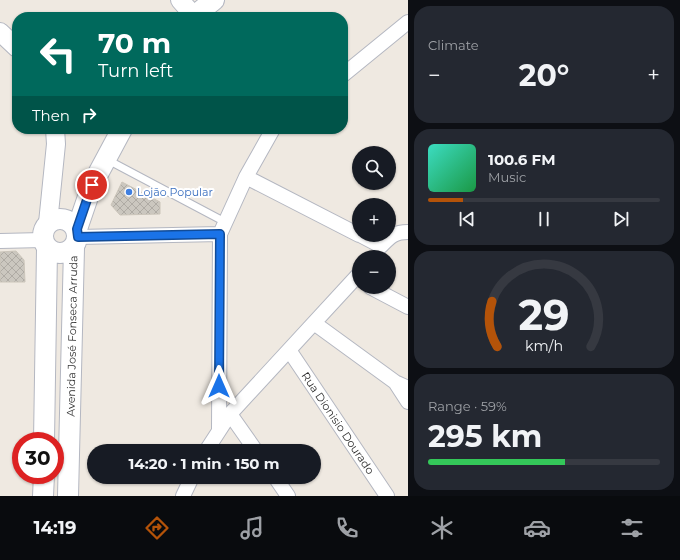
<!DOCTYPE html>
<meta charset="utf-8">
<style>
body{margin:0;font-family:Montserrat,sans-serif;background:#242831;color:#f1f3f6;height:100vh;display:flex;flex-direction:column;font-size:15px;white-space:nowrap}
*{box-sizing:border-box;margin:0}
p{font-size:13px;color:#9ea1a6}
.icon{flex:none;width:22px;height:22px;fill:none;stroke:currentColor;stroke-width:2;stroke-linecap:round;stroke-linejoin:round}
.map{position:relative;flex:1;overflow:hidden}
.details{display:flex;flex-direction:column;gap:6px;padding:6px;background:#0d0f14;width:272px}
.details>*{flex:none}
.banner{position:absolute;left:12px;top:12px;width:336px;height:122px;border-radius:16px;box-shadow:0 1px 3px #0004;background:#00695c;color:#fff;overflow:hidden}
.fabs{position:absolute;left:352px;top:146px;display:grid;gap:8px}
.fabs a{display:grid;place-items:center;width:44px;height:44px;border-radius:50%;background:#171b24;box-shadow:0 1px 3px #0004;font-size:20px}
.speed{position:absolute;left:12px;top:432px;display:flex;gap:8px;font-size:20px;font-weight:700;text-align:center}
.speed>*{display:grid;place-content:center;width:52px;height:52px;border-radius:50%;background:#171b24;box-shadow:0 1px 3px #0004;line-height:1}
.speed .limit{border:6px solid #d22;background:#fff;color:#111}
.pin{position:absolute;display:grid;place-items:center;width:34px;height:34px;color:#fff;margin:-17px;border:2px solid #fff;border-radius:50%;box-shadow:0 1px 4px #0007}
.me{position:absolute;width:44px;margin:-22px;rotate:0deg;stroke-linejoin:round;filter:drop-shadow(0 0 3px #0008)}
.turn{display:flex;align-items:center;gap:14px;height:84px;padding:0 20px;font-size:18px}
.turn .icon{width:52px;height:52px;stroke-width:2.5}
.turn b{display:block;font-size:28px;line-height:34px}
.then{display:flex;align-items:center;height:38px;padding:0 20px;background:#0003;gap:8px;font-size:15px}
.big{font-size:30px;font-weight:700;line-height:1.1}
.details .tile{flex:1;display:flex;flex-direction:column;justify-content:center;gap:6px;min-width:0;padding:0 14px;border-radius:16px;background:#242831}
.details .dial{align-items:center;gap:0}
.dial svg{height:104px;overflow:visible;fill:none;stroke:#363941;stroke-width:7;stroke-linecap:round;text-anchor:middle}
.dial text{fill:#f1f3f6;stroke:none}
.song{display:flex;align-items:center;gap:12px}
.cover{width:48px;height:48px;border-radius:6px;background:linear-gradient(135deg,hsl(170 70% 55%),hsl(140 70% 35%))}
.played{height:4px;border-radius:2px;background:linear-gradient(90deg,#b45309 15%,#363941 15%)}
.keys{display:flex;justify-content:space-around;direction:ltr}
.heat{display:flex;justify-content:space-between;align-items:center;font-size:22px;direction:ltr}
.charge{height:6px;border-radius:3px;background:linear-gradient(90deg,#34c759 59%,#363941 0)}
.trip{position:absolute;left:87px;top:444px;width:234px;height:40px;border-radius:20px;background:#171b24;box-shadow:0 1px 3px #0004;font-weight:700;line-height:40px;text-align:center}
.menu{display:flex;height:64px;justify-content:space-around;align-items:center;background:#090b0e;color:#9ea1a6}
.menu .icon{width:28px;height:28px}
.menu .active{color:#b45309}
.menu b{font-size:18px;color:#f1f3f6}
main{display:flex;flex:1;min-height:0}
.map>svg:first-child{display:block}
</style>
<main>
<div class="map">
<svg width="408" height="496" viewBox="0 0 408 496">
<defs>
<pattern id="building-cross-hatch" width="8" height="8" patternUnits="userSpaceOnUse"><rect width="8" height="8" fill="#cbc7bf"/><path d="M0 0l8 8M0 8l8-8" fill="none" stroke="#afaba4"/></pattern>
</defs>
<rect width="100%" height="100%" fill="#efe9e1"/>
<path fill="url(#building-cross-hatch)" stroke="#cbc5ba" d="M122,182L160,202V214L120,215L111,205Z
M16,251L24,260L25,282H0V252Z"/>
<g fill="none" stroke-linecap="round" stroke-linejoin="round">
<defs>
<path id="service" d="M106,159L225,222"/>
<path id="minor" d="M343,75L408,22
M246,177L359,235
M360,235L381,246C390,237 394,232 408,232
M78,237L220,234
M0,241L43,240
M370,287L408,307
M314,323L395,382L408,388
M289,350L387,496
M395,382L408,402
M230,414L256,451
M219,431L220,234L246,177L273,129
M206,451L230,414L359,274
M275,477L288,496
M183,496L192,477"/>
<path id="tertiary" d="M180,0L194,16
M0,32L17,48
M48,223L56,144L55,129"/>
<path id="secondary" d="M193,17L214,0
M43 236a17 17 0 1 1 34 0a17 17 0 1 1-34 0Z
M77,229L92,185L122,129
M44,441L47,249
M43,496L44,475
M68,496L74,248"/>
</defs>
<use href="#service" stroke="#b4b7c1" stroke-width="9"/>
<use href="#minor" stroke="#b4b7c1" stroke-width="16"/>
<use href="#tertiary" stroke="#b4b7c1" stroke-width="20"/>
<use href="#secondary" stroke="#b4b7c1" stroke-width="22"/>
<use href="#service" stroke="#fff" stroke-width="7"/>
<use href="#minor" stroke="#fff" stroke-width="14"/>
<use href="#tertiary" stroke="#fff" stroke-width="18"/>
<use href="#secondary" stroke="#fff" stroke-width="20"/>
</g>
<g fill="none" stroke-linecap="round" stroke-linejoin="round">
<defs>
<path id="route" d="M92,185L77,229L78,237L220,234L219,386"/>
</defs>
<use href="#route" stroke="#114b97" stroke-width="10"/>
<use href="#route" stroke="#1a73e8" stroke-width="7"/>
</g>
<circle fill="#3f7fe0" stroke="#fff" stroke-width="1.5" cx="129" cy="192" r="4"/>
<g text-anchor="middle" dominant-baseline="central" stroke-width="4" stroke-linejoin="round" paint-order="stroke">
<g font-size="11" fill="#366cbe" stroke="#fff" text-anchor="start">
<text x="137" y="192">Lojão Popular</text>
</g>
<g font-size="11" fill="#2e2e2e" stroke="#fff">
<text transform="translate(72 336) rotate(-89)">Avenida José Fonseca Arruda</text>
<text transform="translate(338 423) rotate(56)">Rua Dionisio Dourado</text>
</g>
</g>
</svg>
<div class="fabs">
<a><svg class="icon" aria-label="search" viewBox="0 0 24 24"><circle cx="10" cy="10" r="6"/><path d="M15 15l6 6"/></svg></a>
<a>+</a>
<a>−</a>
</div>
<div class="speed"><div class="limit">30</div></div>
<div class="pin" style="left:92px;top:185px;background:#d93025"><svg class="icon" aria-label="arrive" viewBox="0 0 24 24"><path d="M6 21V4h12l-3 4 3 4H6"/></svg></div>
<svg class="me" style="left:219px;top:386px" viewBox="-20 -20 40 40"><path d="M0-17L14 15 0 8-14 15z" fill="#1a73e8" stroke="#fff" stroke-width="4"/></svg>
<div class="trip">14:20 · 1 min · 150 m</div>
<div class="banner">
<div class="turn"><svg class="icon" aria-label="left" viewBox="0 0 24 24"><path d="M17 20v-9H6M10 6l-5 5 5 5"/></svg><div><b>70 m</b>Turn left</div></div>
<div class="then">Then<svg class="icon" aria-label="right" viewBox="0 0 24 24"><path d="M7 20v-9h11M14 6l5 5-5 5"/></svg></div>
</div>
</div>
<section class="details">
<div class="tile"><p>Climate</p>
<div class="heat"><a>−</a><b class="big">20°</b><a>+</a></div>
</div>
<div class="tile">
<div class="song"><i class="cover"></i><div><b>100.6 FM</b><p>Music</p></div></div>
<div class="played"></div>
<div class="keys"><svg class="icon" aria-label="previous" viewBox="0 0 24 24"><path d="M18 5L8 12l10 7zM5 5v14"/></svg><svg class="icon" aria-label="pause" viewBox="0 0 24 24"><path d="M8 5v14M16 5v14"/></svg><svg class="icon" aria-label="next" viewBox="0 0 24 24"><path d="M6 5l10 7-10 7zM19 5v14"/></svg></div>
</div>
<div class="tile dial"><svg viewBox="0 0 100 80">
<path d="M14 69A42 42 0 1 1 86 69"/>
<path d="M14 69A42 42 0 0 1 10 34" stroke="#b45309"/>
<text x="50" y="56" font-size="32" font-weight="700">29</text>
<text x="50" y="72" font-size="11">km/h</text>
</svg></div>
<div class="tile"><p>Range · 59%</p><b class="big">295 km</b><div class="charge"></div></div>
</section>
</main>
<nav class="menu">
<b>14:19</b>
<svg class="icon active" aria-label="directions" viewBox="0 0 24 24"><path d="M12 3l9 9-9 9-9-9zM9 14v-3h6M13 9l2 2-2 2"/></svg>
<svg class="icon" aria-label="music" viewBox="0 0 24 24"><path d="M9 18V5l10-2v13"/><circle cx="6" cy="18" r="3"/><circle cx="16" cy="16" r="3"/></svg>
<svg class="icon" aria-label="phone" viewBox="0 0 24 24"><path d="M5 4h4l2 5-3 2q2 4 5 5l2-3 5 2v4C11 20 4 13 5 4z"/></svg>
<svg class="icon" aria-label="climate" viewBox="0 0 24 24"><path d="M12 3v18M4 7l16 10M4 17L20 7"/></svg>
<svg class="icon" aria-label="car" viewBox="0 0 24 24"><path d="M5 17H2v-5l4-1 3-4h7l3 4 3 1v5h-3M9 17h6M6 11h13"/><circle cx="7" cy="17" r="2"/><circle cx="17" cy="17" r="2"/></svg>
<svg class="icon" aria-label="filters" viewBox="0 0 24 24"><path d="M4 7h16M4 17h16"/><circle cx="9" cy="7" r="2"/><circle cx="15" cy="17" r="2"/></svg>
</nav>
